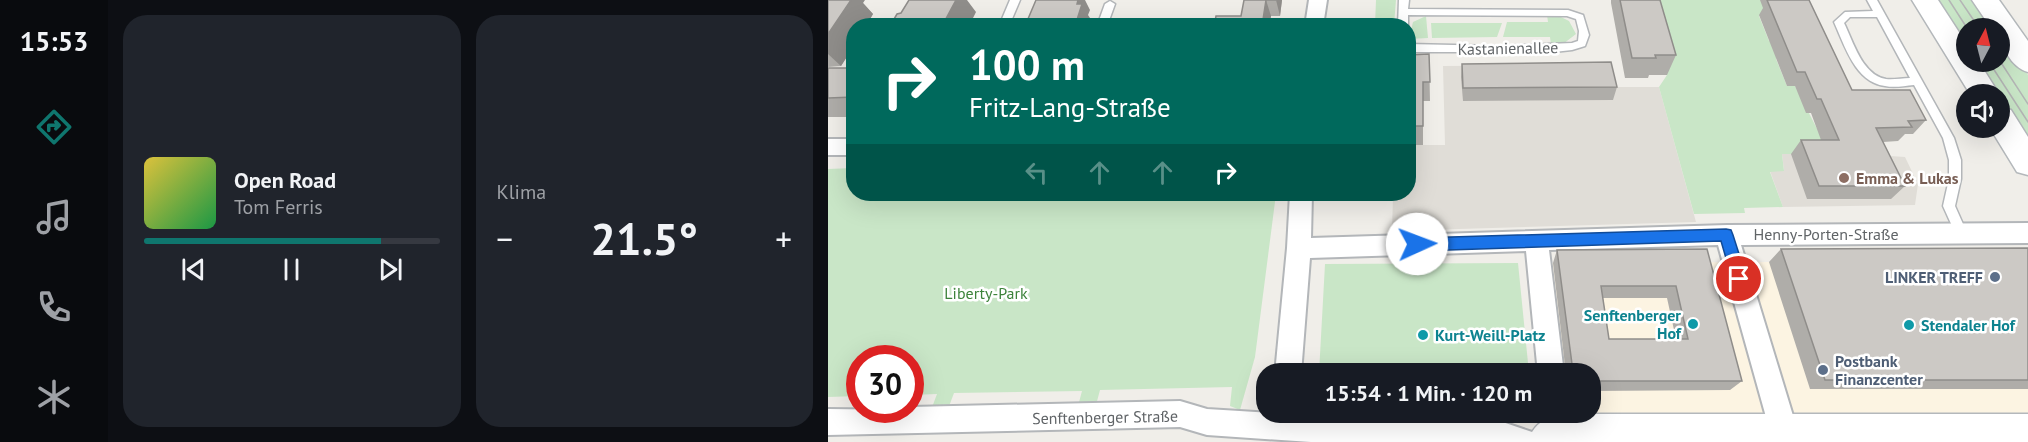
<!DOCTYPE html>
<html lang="de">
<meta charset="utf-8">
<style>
body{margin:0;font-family:"PT Sans",sans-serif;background:#20242c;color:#f1f3f6;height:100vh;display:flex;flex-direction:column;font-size:22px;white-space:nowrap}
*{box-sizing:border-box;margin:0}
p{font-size:20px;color:#9ea1a6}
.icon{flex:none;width:33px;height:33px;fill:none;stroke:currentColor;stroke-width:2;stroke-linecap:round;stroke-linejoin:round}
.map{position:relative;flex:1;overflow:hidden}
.side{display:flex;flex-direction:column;gap:15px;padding:15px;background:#0d0f14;width:720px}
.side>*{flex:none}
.hud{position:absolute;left:18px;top:18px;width:570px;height:183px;border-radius:24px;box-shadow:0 6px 24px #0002;background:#00695c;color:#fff;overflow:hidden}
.needle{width:39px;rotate:7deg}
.buttons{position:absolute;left:1128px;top:18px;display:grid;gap:12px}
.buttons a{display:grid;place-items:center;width:54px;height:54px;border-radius:50%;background:#171b24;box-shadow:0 6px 24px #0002;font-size:30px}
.speed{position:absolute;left:18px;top:345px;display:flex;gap:12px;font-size:30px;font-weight:700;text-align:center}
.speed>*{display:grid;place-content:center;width:78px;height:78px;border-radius:50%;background:#171b24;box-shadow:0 6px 24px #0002;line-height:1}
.speed .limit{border:9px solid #d22;background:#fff;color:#111}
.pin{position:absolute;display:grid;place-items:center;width:51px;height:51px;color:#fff;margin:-26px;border:3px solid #fff;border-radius:50%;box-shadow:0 2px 6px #0007}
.me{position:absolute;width:66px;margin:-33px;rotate:88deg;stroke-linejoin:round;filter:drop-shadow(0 0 4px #0008)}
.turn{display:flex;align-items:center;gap:21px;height:126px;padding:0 24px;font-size:27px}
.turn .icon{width:78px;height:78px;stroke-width:2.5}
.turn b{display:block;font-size:42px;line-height:51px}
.lanes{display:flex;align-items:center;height:57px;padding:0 24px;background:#0003;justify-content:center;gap:30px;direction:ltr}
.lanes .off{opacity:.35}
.big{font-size:45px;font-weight:800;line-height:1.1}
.side .tile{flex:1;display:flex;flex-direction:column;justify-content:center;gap:9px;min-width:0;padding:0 21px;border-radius:24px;background:#20242c}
.song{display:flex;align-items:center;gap:18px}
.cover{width:72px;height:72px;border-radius:9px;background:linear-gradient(135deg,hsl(50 70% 55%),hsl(140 70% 35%))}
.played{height:6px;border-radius:3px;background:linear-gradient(90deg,#0f766e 80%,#363941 80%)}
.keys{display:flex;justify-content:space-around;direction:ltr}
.heat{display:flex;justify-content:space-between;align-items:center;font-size:33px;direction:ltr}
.side .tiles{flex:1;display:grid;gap:15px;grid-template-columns:repeat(2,1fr)}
.trip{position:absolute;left:428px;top:363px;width:345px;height:60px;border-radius:24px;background:#171b24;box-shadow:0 6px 24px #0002;font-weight:800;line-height:60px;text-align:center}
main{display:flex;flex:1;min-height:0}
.menu{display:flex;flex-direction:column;width:108px;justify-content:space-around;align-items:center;background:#090b0e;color:#9ea1a6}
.menu .icon{width:42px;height:42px}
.menu .selected{color:#0f766e}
.menu b{font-size:27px;color:#f1f3f6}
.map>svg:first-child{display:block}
</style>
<main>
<nav class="menu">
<b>15:53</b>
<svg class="icon selected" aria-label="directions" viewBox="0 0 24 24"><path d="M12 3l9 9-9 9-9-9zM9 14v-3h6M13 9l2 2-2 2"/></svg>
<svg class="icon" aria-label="music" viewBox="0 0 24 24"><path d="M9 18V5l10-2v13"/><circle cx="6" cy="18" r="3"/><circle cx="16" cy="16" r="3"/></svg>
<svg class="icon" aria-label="phone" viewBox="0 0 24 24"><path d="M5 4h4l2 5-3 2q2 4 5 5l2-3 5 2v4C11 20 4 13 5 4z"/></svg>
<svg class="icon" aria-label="climate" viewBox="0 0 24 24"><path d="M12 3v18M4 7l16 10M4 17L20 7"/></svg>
</nav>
<section class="side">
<div class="tiles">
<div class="tile">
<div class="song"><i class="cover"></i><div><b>Open Road</b><p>Tom Ferris</p></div></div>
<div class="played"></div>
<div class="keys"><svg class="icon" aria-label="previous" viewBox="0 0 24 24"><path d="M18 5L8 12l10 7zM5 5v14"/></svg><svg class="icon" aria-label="pause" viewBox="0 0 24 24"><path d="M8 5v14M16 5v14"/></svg><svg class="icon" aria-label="next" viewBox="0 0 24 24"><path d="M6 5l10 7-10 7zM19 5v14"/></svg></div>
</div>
<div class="tile"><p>Klima</p>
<div class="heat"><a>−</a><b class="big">21.5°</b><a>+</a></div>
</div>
</div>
</section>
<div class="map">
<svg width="1200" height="442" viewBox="0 0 1200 442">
<rect width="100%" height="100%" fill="#f0eee9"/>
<path fill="#fcf4e2" d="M1200,261V442H744L741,413L762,412V374L736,373L723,263Z"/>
<path fill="#e0ddd7" d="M777,65L782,87H831L868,222L564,231L565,194H580L581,145H617L615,66Z
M954,154H1033L1077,157L1090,184L1087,205L955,207L942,171L956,170Z"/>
<path fill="#c9e6c7" d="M548,0H568L566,25H547Z
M818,0H935L938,15L931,16L941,41H949L948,59L959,86H967L1002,154H954L956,171L942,172L955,207L916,208L917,213L866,214L831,87L839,75Z
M1103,0H1148L1168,28H1138V46Z
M719,15L731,16L741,21L748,34L735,44L723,45L722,37H675L679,22H720Z
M598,16L600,38L581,39L585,22Z
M603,23H674L669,37L604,38Z
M1172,34L1200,75V142L1148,62H1172Z
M25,168L26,194H448L427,357L412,410L402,406L404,387L272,390L268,405L250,406L254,391L126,393L120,409L103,410L109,394L83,395L82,358H32L31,396L0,397V169Z
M690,263L701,373H491L497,264Z"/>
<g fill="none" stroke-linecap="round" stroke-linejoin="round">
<defs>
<path id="lane" d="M182,0H192L181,26H171Z
M571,0H581L580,9L740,10L755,15L761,35L757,46L744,50L726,52H580V44L671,46L744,43L750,41L751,31L748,19L739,16L580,15V26H570Z
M1039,0H1049L1126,138L1133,160V179L1127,206L1139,233L1137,237L1133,238L1129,237L1115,206L1121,179V160L1115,138L1086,85C1076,86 1066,88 1057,86C1027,82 1017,46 1006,22L1017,12L1045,11ZM1022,17H1049L1082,78C1074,78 1065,80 1058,79C1034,75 1025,41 1016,23Z
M282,1L287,4L279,26H269L277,4Z"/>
<path id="street" d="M481,0H499L495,26H477Z
M0,139H26V155H0Z
M462,194H484L483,238L899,225L1200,223V243L913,245L973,442H945L890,245L721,250L736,374H710L698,251L482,258L473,374H447L459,248Z
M352,401L379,409L513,417L657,416L704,432L708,442H483L379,435L352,427L0,435V409L82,410V407Z"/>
<path id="secondary" d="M1084,0H1110L1138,43V62H1151L1171,94H1142Z
M1144,0H1171L1200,41V72C1183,67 1172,46 1172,28H1163Z
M1172,107L1183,110L1200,137V175L1189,172L1162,128H1172Z
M760,414H1200V442H699C711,412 732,415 760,414Z"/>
</defs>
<use href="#lane" stroke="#b3b6b9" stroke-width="3"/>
<use href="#street" stroke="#b3b6b9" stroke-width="4"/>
<use href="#secondary" stroke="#b4b8bb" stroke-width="3"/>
<use href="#lane" fill="#fff" fill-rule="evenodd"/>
<use href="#street" fill="#fff" fill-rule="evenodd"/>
<use href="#secondary" fill="#fff" fill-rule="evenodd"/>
<path stroke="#b4b5b5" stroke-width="1.5" d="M1121,0L1139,28
M1132,0L1151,28
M1172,61L1200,104
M1161,62L1200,122"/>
</g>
<path fill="#afada9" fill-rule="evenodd" d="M0,0L35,3L45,14L13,66L0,67Z
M416,0H454L452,16H443L441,26H386L413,16Z
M783,0H832L848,55L839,75H821L820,78H797L783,3Z
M932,0H981L1024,90L1098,120L1085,134H1077L1070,141L1055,142L1077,186L1063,199H979L963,154L973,140H993L983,113H978L967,86H959L931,15L935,8Z
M601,54L602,101H595V145H580V55Z
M634,64L789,87L785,100L635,101L633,77Z
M0,68H26V117H0Z
M1200,248V389H982L941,262L953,249Z
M879,249L914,381L902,390L762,391V374H738L725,263L729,250ZM775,298H839L848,339H781Z"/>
<path fill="#8f8d8a" d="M14,0H37L35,3L45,14L38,26H26V46L13,66L0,54V34Z
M122,0H139L148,12L141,26H114Z
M250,0H257L262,10L260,15L264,21L262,26H247L249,4Z
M438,0L443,16L441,26H434Z
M448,0H454L452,16Z"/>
<path fill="#ccc9c5" stroke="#8f8d8a" stroke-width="1.5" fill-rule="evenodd" d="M0,0H23L0,34Z
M81,0H128L114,26H62L69,14L73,13Z
M208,0H250L249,4H254L247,26H197Z
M416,0H448H438L434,26H386L388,16H413Z
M792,0H832L848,55H827L828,58H804Z
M939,0H981L1024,90H1082L1098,120L1080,121L1084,127L1048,128L1077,186H991L973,140H1011L993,99H989L977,72H969Z
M601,54L602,82H595V126H580V55Z
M783,62L789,87L635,88L634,64Z
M0,68H26V97L0,98Z
M1200,248V380H997L953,249Z
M879,249L914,381H762V374H744V364L729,250ZM773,286H848L860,339H781Z"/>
<path fill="#1a73e8" stroke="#114b97" stroke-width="1.5" d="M898,229L903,230L905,235L919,279L916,284L911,285L906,284L904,279L893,241L589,251L584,249L582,244L584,240L589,238Z"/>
<circle fill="#8d6e63" stroke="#fff" stroke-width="2" cx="1016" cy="178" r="6"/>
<g fill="#5c6f8a" stroke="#fff" stroke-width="2">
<circle cx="1167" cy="277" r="6"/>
<circle cx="995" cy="370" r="6"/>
</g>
<g fill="#0f9aa8" stroke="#fff" stroke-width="2">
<circle cx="865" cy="324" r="6"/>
<circle cx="1081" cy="325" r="6"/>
<circle cx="595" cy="335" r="6"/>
</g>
<g text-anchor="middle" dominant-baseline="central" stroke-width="5" stroke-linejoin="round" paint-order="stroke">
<g font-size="16" fill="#606467" stroke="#fff">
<text transform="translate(680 48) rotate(-1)">Kastanienallee</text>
<text x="998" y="234">Henny-Porten-Straße</text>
<text transform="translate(277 417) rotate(-1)">Senftenberger Straße</text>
</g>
<g font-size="16" font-weight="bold" fill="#785e54" stroke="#fff" text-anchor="start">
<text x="1028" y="178">Emma &amp; Lukas</text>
</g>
<g font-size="16" font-weight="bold" fill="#4e5e75" stroke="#fff" text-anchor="end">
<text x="1155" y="277">LINKER TREFF</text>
<text x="1007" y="361" text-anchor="start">Postbank<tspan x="1007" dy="18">Finanzcenter</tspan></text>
</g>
<g font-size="16" fill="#3d833b" stroke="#fff">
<text x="158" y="293">Liberty-Park</text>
</g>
<g font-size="16" font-weight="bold" fill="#0d838f" stroke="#fff" text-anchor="start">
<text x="853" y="315" text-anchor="end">Senftenberger<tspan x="853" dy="18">Hof</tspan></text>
<text x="1093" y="325">Stendaler Hof</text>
<text x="607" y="335">Kurt-Weill-Platz</text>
</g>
</g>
</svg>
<div class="buttons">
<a><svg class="needle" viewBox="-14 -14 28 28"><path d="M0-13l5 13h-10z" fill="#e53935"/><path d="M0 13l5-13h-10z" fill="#9ea1a6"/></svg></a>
<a><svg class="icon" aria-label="sound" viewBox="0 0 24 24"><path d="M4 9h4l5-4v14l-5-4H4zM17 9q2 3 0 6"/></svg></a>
</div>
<div class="speed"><div class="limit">30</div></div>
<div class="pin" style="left:911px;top:279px;background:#d93025"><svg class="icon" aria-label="arrive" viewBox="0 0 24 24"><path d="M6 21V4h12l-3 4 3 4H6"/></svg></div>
<svg class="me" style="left:589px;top:244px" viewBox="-20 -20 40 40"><circle r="19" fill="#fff"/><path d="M0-13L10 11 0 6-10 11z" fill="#1a73e8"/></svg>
<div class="trip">15:54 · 1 Min. · 120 m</div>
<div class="hud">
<div class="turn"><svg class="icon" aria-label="right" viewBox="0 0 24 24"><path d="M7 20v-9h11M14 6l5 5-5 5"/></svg><div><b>100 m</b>Fritz-Lang-Straße</div></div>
<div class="lanes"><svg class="icon off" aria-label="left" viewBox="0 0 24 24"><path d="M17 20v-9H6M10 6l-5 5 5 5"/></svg><svg class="icon off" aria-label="ahead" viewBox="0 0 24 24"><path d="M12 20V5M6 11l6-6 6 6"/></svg><svg class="icon off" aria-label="ahead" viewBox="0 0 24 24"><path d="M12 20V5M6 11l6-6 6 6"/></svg><svg class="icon" aria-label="right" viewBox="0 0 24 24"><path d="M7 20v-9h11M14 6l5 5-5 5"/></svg></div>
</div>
</div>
</main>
